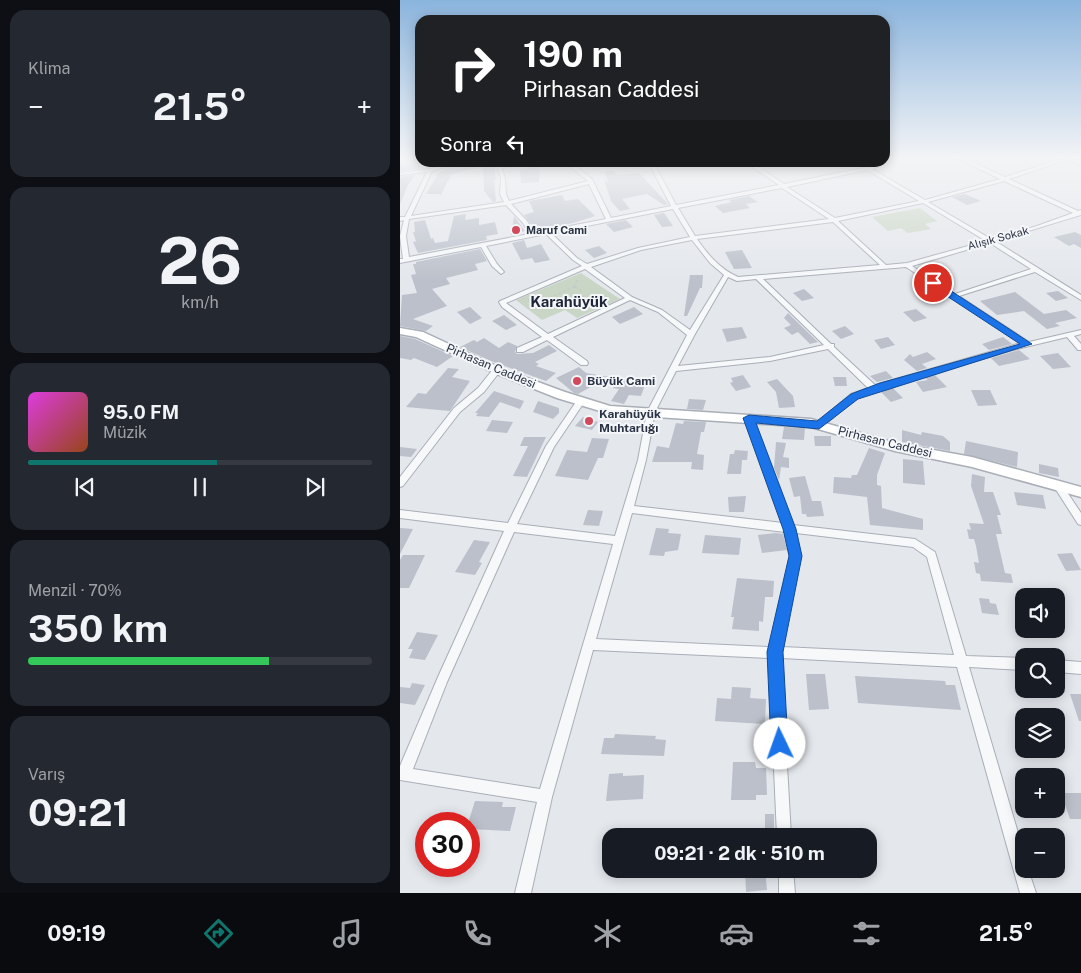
<!DOCTYPE html>
<html lang="tr">
<meta charset="utf-8">
<style>
body{margin:0;font-family:"Public Sans",sans-serif;background:#242831;color:#f1f3f6;height:100vh;display:flex;flex-direction:column;font-size:19px;white-space:nowrap}
*{box-sizing:border-box;margin:0}
p{font-size:16px;color:#9ea1a6}
.icon{flex:none;width:28px;height:28px;fill:none;stroke:currentColor;stroke-width:2;stroke-linecap:round;stroke-linejoin:round}
.map{position:relative;flex:1;overflow:hidden}
.panel{display:flex;flex-direction:column;gap:10px;padding:10px;background:#0d0f14;width:400px}
.panel>*{flex:none}
.hud{position:absolute;left:15px;top:15px;width:475px;height:152px;border-radius:15px;box-shadow:0 2px 12px #0003;background:#202124;color:#fff;overflow:hidden}
.buttons{position:absolute;left:615px;top:588px;display:grid;gap:10px}
.buttons a{display:grid;place-items:center;width:50px;height:50px;border-radius:10px;background:#171b24;box-shadow:0 2px 12px #0003;font-size:25px}
.speed{position:absolute;left:15px;top:812px;display:flex;gap:10px;font-size:25px;font-weight:700;text-align:center}
.speed>*{display:grid;place-content:center;width:65px;height:65px;border-radius:50%;background:#171b24;box-shadow:0 2px 12px #0003;line-height:1}
.speed .limit{border:8px solid #d22;background:#fff;color:#111}
.pin{position:absolute;display:grid;place-items:center;width:42px;height:42px;color:#fff;margin:-21px;border:2px solid #fff;border-radius:50%;box-shadow:0 1px 5px #0007}
.me{position:absolute;width:55px;margin:-28px;rotate:357deg;stroke-linejoin:round;filter:drop-shadow(0 0 4px #0008)}
.turn{display:flex;align-items:center;gap:18px;height:105px;padding:0 25px;font-size:22px}
.turn .icon{width:65px;height:65px;stroke-width:2.5}
.turn b{display:block;font-size:35px;line-height:42px}
.then{display:flex;align-items:center;height:48px;padding:0 25px;background:#0003;gap:10px;font-size:19px}
.big{font-size:38px;font-weight:700;line-height:1.1}
.panel .widget{flex:1;display:flex;flex-direction:column;justify-content:center;gap:8px;min-width:0;padding:0 18px;border-radius:15px;background:#242831}
.panel .dial{align-items:center;gap:0}
.dial b{font-size:65px;line-height:1}
.song{display:flex;align-items:center;gap:15px}
.cover{width:60px;height:60px;border-radius:8px;background:linear-gradient(135deg,hsl(300 70% 55%),hsl(20 70% 35%))}
.played{height:5px;border-radius:2px;background:linear-gradient(90deg,#0f766e 55%,#363941 55%)}
.keys{display:flex;justify-content:space-around;direction:ltr}
.heat{display:flex;justify-content:space-between;align-items:center;font-size:28px;direction:ltr}
.charge{height:8px;border-radius:4px;background:linear-gradient(90deg,#34c759 70%,#363941 0)}
.trip{position:absolute;left:202px;top:828px;width:275px;height:50px;border-radius:15px;background:#171b24;box-shadow:0 2px 12px #0003;font-weight:700;line-height:50px;text-align:center}
.dock{display:flex;height:80px;justify-content:space-around;align-items:center;background:#090b0e;color:#9ea1a6}
.dock .icon{width:35px;height:35px}
.dock .selected{color:#0f766e}
.dock b{font-size:22px;color:#f1f3f6}
main{display:flex;flex:1;min-height:0}
.map>svg:first-child{display:block}
</style>
<main>
<section class="panel">
<div class="widget"><p>Klima</p>
<div class="heat"><a>−</a><b class="big">21.5°</b><a>+</a></div>
</div>
<div class="widget dial"><b>26</b><p>km/h</p></div>
<div class="widget">
<div class="song"><i class="cover"></i><div><b>95.0 FM</b><p>Müzik</p></div></div>
<div class="played"></div>
<div class="keys"><svg class="icon" aria-label="previous" viewBox="0 0 24 24"><path d="M18 5L8 12l10 7zM5 5v14"/></svg><svg class="icon" aria-label="pause" viewBox="0 0 24 24"><path d="M8 5v14M16 5v14"/></svg><svg class="icon" aria-label="next" viewBox="0 0 24 24"><path d="M6 5l10 7-10 7zM19 5v14"/></svg></div>
</div>
<div class="widget"><p>Menzil · 70%</p><b class="big">350 km</b><div class="charge"></div></div>
<div class="widget"><p>Varış</p><b class="big">09:21</b></div>
</section>
<div class="map">
<svg width="681" height="893" viewBox="0 0 681 893">
<rect width="100%" height="100%" fill="#e4e7ec"/>
<path fill="#c9d6c5" d="M520,208L537,221L525,224L531,229L508,233L501,228L488,231L472,217Z
M181,273L220,299L177,318L165,310L142,320L116,300Z"/>
<path fill="#bbc0ca" d="M63,162H77V168L52,174L40,196V194H26L39,172Z
M23,163L19,169L0,171V165Z
M94,165L96,180H94L96,201L93,202L84,191L83,166Z
M140,166L139,182L121,183L120,169Z
M211,170L218,175L239,173L268,204L264,205L247,194L222,199L230,209L220,211L211,201L204,179L208,183L205,172Z
M15,175L8,185L0,204V177Z
M565,194L581,201L567,205L552,197Z
M162,195L165,201L178,199L195,216L173,223L140,230L137,226L133,227L124,215L134,212L129,201Z
M349,196L358,202L346,204L350,208L323,213L315,206L332,202L329,200Z
M264,213L273,226L262,227L254,215Z
M66,214L65,220L79,218V225L95,222L98,234L86,236L87,240L18,253L13,242L16,241L13,232H15L14,222L25,220L31,239L33,238L35,243L48,241L54,216Z
M114,216L125,231L111,235L114,217Z
M226,220L233,227L214,232L206,224Z
M675,232L681,235V248L674,244L669,246L654,237Z
M124,240L127,248L141,244L150,260L135,263L132,258L121,260L112,243Z
M199,246L207,253L194,258L185,250Z
M80,249L87,261L75,264L78,270L46,278L50,284L32,289L47,306L13,319L33,326L26,331L0,326L2,295L17,293L11,275L16,274L13,264H16V262Z
M342,250L352,268L334,269L325,252Z
M290,275H303L302,288H300L287,316H284Z
M404,289L414,298L402,301L393,293Z
M658,291L668,298L656,301L646,293Z
M615,292L644,314L666,310L677,318L655,323L660,326L647,329L624,311L597,315L580,301Z
M70,307L82,318L70,324L57,312Z
M234,307L243,314L220,324L212,317Z
M516,309L527,318L514,322L503,312Z
M388,313L393,318L418,342L410,344L398,332L392,335L384,328L391,325L384,318Z
M104,315L117,325L106,330L92,321Z
M445,326L454,334L441,339L432,331Z
M342,327L347,338L327,342L322,329Z
M0,336L15,339L53,356L37,367L14,358L11,360L0,358Z
M488,337L495,345L481,349L474,340Z
M603,337L612,344L589,350L582,344Z
M84,338L99,348L108,342L117,346L115,352L117,354L133,353L149,345L157,351L135,362L139,364L136,366L156,373L146,381L91,361L60,347L74,340L77,342Z
M619,350L630,359L599,366L591,358Z
M527,352L536,359L522,364L527,368L517,371L504,360L510,354L513,357Z
M658,353L671,367L653,369L640,356Z
M179,367L186,373L209,377L178,394L174,393L156,378Z
M48,368L59,369L52,377L70,381L50,411L6,407L18,393L26,394Z
M486,371L493,378L477,382L470,376Z
M343,375L351,387L336,391L330,383L333,382L331,378Z
M535,375L547,387L523,392L516,382L528,380L525,378Z
M433,377H446L447,386H435Z
M219,378L246,382L241,396L229,395L224,404L211,401L219,389L213,388Z
M377,379L393,396L395,407L379,408L376,392L367,382Z
M493,388L503,398L491,402L481,392Z
M571,390H590L597,405L578,406Z
M94,391L124,401L120,409L100,402L89,417L76,416L78,413H75Z
M289,399L306,400L303,410L287,409Z
M138,401L159,408V413L153,419L133,412Z
M183,417L198,422L192,430L175,426Z
M92,420L113,422L107,433L86,431Z
M284,421L306,422L304,432H301L297,454L304,455L303,470L291,469L292,462H252L257,446L269,448L276,423L283,424Z
M384,427L405,428L404,440L382,439Z
M502,430L521,435L522,432L543,436L550,442V451L502,442Z
M414,436H431V446H415Z
M124,437H146L127,477L113,476L128,446H120Z
M192,438L209,439L203,458H198L188,480L155,476L167,450L187,452Z
M566,441L618,452L617,467L564,454Z
M376,442L386,443L383,457L389,458V468L381,467L379,480L374,468Z
M0,447L17,449L11,457L0,456Z
M469,448L485,453L477,475V485L481,486L482,508L523,519V530L470,525L467,497L433,493L434,477L451,478L452,475H457Z
M335,450L348,451L347,460H342L341,474H327L330,454H334Z
M503,459L523,461L525,485L503,483Z
M639,464L658,468L659,477L639,473Z
M572,474L585,477L584,492H593L601,515H597L602,534H596L605,573L611,574L613,583L581,581L580,574L576,573L574,562L579,563L576,546L574,539H569L567,529L571,530L569,523L584,524L571,486Z
M405,476L412,501H421L424,516L407,517L406,514H402L400,496L394,497L389,478Z
M614,492L643,495L646,509L617,505Z
M346,496L344,512H329L328,497Z
M188,510L203,511L199,526L183,525Z
M0,528L13,529L0,554Z
M256,528L269,529L268,533L281,534L278,550L265,552L264,556L249,555Z
M376,533L383,534L387,550L362,553L358,535Z
M305,535L341,538L339,555L302,553Z
M74,540L90,542L79,562L82,563L75,575L55,572Z
M672,553L681,570L666,571L657,554Z
M3,555H25L9,588H0V560Z
M337,578L374,581L373,597H365L363,622L359,621V631L332,629L334,617H331Z
M579,598L589,599L590,603L596,604L599,615L582,613Z
M17,632L38,635L25,660L9,658L13,649H8Z
M406,674H425L429,709L409,710Z
M455,676L545,681L546,685H555L561,710L458,703Z
M12,683L25,685L15,705L0,703V687L10,688Z
M332,687L351,688L350,698L366,699L365,724L315,721L317,698L331,699Z
M670,694H681V721H679Z
M215,734L256,736L255,739L266,740L264,756L201,754L204,738H214Z
M333,762H355L356,768H366L367,795H356V800H331Z
M223,773V776L244,775L243,799L206,801L209,774Z
M661,793H681V819H670Z
M75,801L103,802L102,807H116L110,831L69,829V820Z
M365,814H374V836H365Z
M345,869H365L367,890L346,892Z"/>
<g fill="none" stroke-linecap="round" stroke-linejoin="round">
<defs>
<path id="street" d="M491,157H497L472,169L525,200L600,179L555,157H561L605,177L666,157H681L671,160L669,159L609,179L678,211L681,210V215L595,241L681,295V300L635,272L559,296L629,342L681,330V334L674,336L681,344V350H678L667,337L613,350L487,387L457,398L422,427H416L415,425L416,423L451,394L468,388L428,349L370,361L276,371L255,412L246,460L234,506L383,523L345,418L349,415L353,418L393,525L515,539L535,552L566,656L624,658V670L569,667L624,853V869H628L636,893H620L557,667L381,658L391,836H377L369,658L193,650L152,797L131,893H115L137,802L0,780V766L38,677L104,531L0,518V510L108,523L146,446L178,399L181,398L185,401L154,447L117,524L215,536L238,460L247,412L287,335L258,312L230,300L153,337L187,361L188,363L187,365H181L147,340L123,352H117V348L142,337L102,307L99,302L100,301L182,266L173,260L146,234L86,246L97,264L104,272L101,274L92,266L81,247L0,263V259H3L0,236L4,220L0,221V217H5L27,172L0,175V173L30,169L52,162H61L32,171L11,216L104,202L100,194L101,179L96,162H101V165L120,162H135L102,168L105,179L106,194L109,201L188,181L164,162H170L192,179L211,218L271,206L251,167L245,162H251L254,164L272,162L256,167L276,205L379,185L345,162H351L384,184L468,167L478,162H485V160ZM467,170L519,201L435,218L387,187ZM604,181L673,213L637,226L591,239L528,202ZM189,184L206,219L134,233L127,221L111,204ZM382,188L429,219L295,236L278,208ZM523,203L586,241L507,263L486,265L438,221ZM106,205L123,223L129,234L9,257L6,236L9,219ZM273,209L290,237L238,248L187,264L177,258L151,233ZM433,222L480,265L338,277C320,269 308,255 297,239ZM292,240L310,263L324,275L290,330L262,310L232,297L191,267L241,250ZM590,243L631,269L555,294L512,266ZM506,267L621,343L475,385L434,347V344H431L363,279ZM185,269L225,298L148,334L106,303ZM328,277L337,281L356,279L424,345L370,357L278,366L295,334ZM232,513L385,532L390,556L370,647L196,639ZM114,532L213,544L140,789L13,769L47,682ZM396,533L513,547L527,557L554,655L382,647L400,556Z
M94,368H97L101,370L84,392L60,412L3,486L0,487V477L54,408L78,388Z
M658,482L661,483L681,513V525L678,524L653,485L655,483Z
M656,660L681,662V674L656,672Z
M379,869H393L395,893H379Z"/>
<path id="secondary" d="M663,157H672L681,161V165Z
M0,328L23,332L105,370L165,392L210,406L411,419L495,443L572,457L681,487V497L572,467L495,451L411,427L210,414L157,398L97,374L16,337L0,334Z"/>
</defs>
<use href="#street" stroke="#a9aeb7" stroke-width="2"/>
<use href="#secondary" stroke="#a9aeb7" stroke-width="3"/>
<path stroke="#c2c5cb" stroke-width="1" stroke-dasharray="2.5 2.5" stroke-linecap="butt" d="M174,287L178,279
M175,287L181,290L179,295L189,298L188,304C183,306 150,306 145,304L148,298C159,295 165,289 175,287Z
M128,300H146
M190,300H207
M165,309L167,304"/>
<use href="#street" fill="#f7f8fa" fill-rule="evenodd"/>
<use href="#secondary" fill="#fff" fill-rule="evenodd"/>
</g>
<linearGradient id="sky" x2="0" y2="1"><stop stop-color="#8bb4dd"/><stop offset="0.56" stop-color="#f3f4f6"/><stop offset="1" stop-color="#f3f4f6" stop-opacity="0"/></linearGradient>
<rect width="681" height="282" fill="url(#sky)"/>
<path fill="#1a73e8" stroke="#114b97" d="M530,281H536L632,344L458,399L419,429L356,423L396,529L402,556L383,652L388,744L386,750L380,753L374,750L371,744L367,652L389,556L383,529L343,418L349,415L417,421L451,394L480,383L620,344L530,285Z"/>
<g fill="#d1495b" stroke="#f4f6f9" stroke-width="2">
<circle cx="116" cy="230" r="5"/>
<circle cx="177" cy="381" r="5"/>
<circle cx="189" cy="421" r="5"/>
</g>
<g text-anchor="middle" dominant-baseline="central" stroke-width="4" stroke-linejoin="round" paint-order="stroke">
<g font-size="11" font-weight="bold" fill="#2b3445" stroke="#f4f6f9" text-anchor="start">
<text x="126" y="230">Maruf Cami</text>
</g>
<g font-size="11" fill="#2b3445" stroke="#f4f6f9">
<text transform="translate(598 238) rotate(-15)">Alışık Sokak</text>
</g>
<g font-size="12" fill="#2b3445" stroke="#f4f6f9">
<text transform="translate(91 366) rotate(23)">Pirhasan Caddesi</text>
<text transform="translate(485 442) rotate(14)">Pirhasan Caddesi</text>
</g>
<g font-size="12" font-weight="bold" fill="#2b3445" stroke="#f4f6f9" text-anchor="start">
<text x="187" y="381">Büyük Cami</text>
<text x="199" y="414">Karahüyük<tspan x="199" dy="14">Muhtarlığı</tspan></text>
</g>
<g font-size="15" font-weight="bold" fill="#1d2536" stroke="#f4f6f9">
<text x="169" y="301">Karahüyük</text>
</g>
</g>
</svg>
<div class="buttons">
<a><svg class="icon" aria-label="sound" viewBox="0 0 24 24"><path d="M4 9h4l5-4v14l-5-4H4zM17 9q2 3 0 6"/></svg></a>
<a><svg class="icon" aria-label="search" viewBox="0 0 24 24"><circle cx="10" cy="10" r="6"/><path d="M15 15l6 6"/></svg></a>
<a><svg class="icon" aria-label="layers" viewBox="0 0 24 24"><path d="M12 4l9 5-9 5-9-5zM3 14l9 5 9-5"/></svg></a>
<a>+</a>
<a>−</a>
</div>
<div class="speed"><div class="limit">30</div></div>
<div class="pin" style="left:533px;top:283px;background:#d93025"><svg class="icon" aria-label="arrive" viewBox="0 0 24 24"><path d="M6 21V4h12l-3 4 3 4H6"/></svg></div>
<svg class="me" style="left:380px;top:744px" viewBox="-20 -20 40 40"><circle r="19" fill="#fff"/><path d="M0-13L10 11 0 6-10 11z" fill="#1a73e8"/></svg>
<div class="trip">09:21 · 2 dk · 510 m</div>
<div class="hud">
<div class="turn"><svg class="icon" aria-label="right" viewBox="0 0 24 24"><path d="M7 20v-9h11M14 6l5 5-5 5"/></svg><div><b>190 m</b>Pirhasan Caddesi</div></div>
<div class="then">Sonra<svg class="icon" aria-label="left" viewBox="0 0 24 24"><path d="M17 20v-9H6M10 6l-5 5 5 5"/></svg></div>
</div>
</div>
</main>
<nav class="dock">
<b>09:19</b>
<svg class="icon selected" aria-label="directions" viewBox="0 0 24 24"><path d="M12 3l9 9-9 9-9-9zM9 14v-3h6M13 9l2 2-2 2"/></svg>
<svg class="icon" aria-label="music" viewBox="0 0 24 24"><path d="M9 18V5l10-2v13"/><circle cx="6" cy="18" r="3"/><circle cx="16" cy="16" r="3"/></svg>
<svg class="icon" aria-label="phone" viewBox="0 0 24 24"><path d="M5 4h4l2 5-3 2q2 4 5 5l2-3 5 2v4C11 20 4 13 5 4z"/></svg>
<svg class="icon" aria-label="climate" viewBox="0 0 24 24"><path d="M12 3v18M4 7l16 10M4 17L20 7"/></svg>
<svg class="icon" aria-label="car" viewBox="0 0 24 24"><path d="M5 17H2v-5l4-1 3-4h7l3 4 3 1v5h-3M9 17h6M6 11h13"/><circle cx="7" cy="17" r="2"/><circle cx="17" cy="17" r="2"/></svg>
<svg class="icon" aria-label="filters" viewBox="0 0 24 24"><path d="M4 7h16M4 17h16"/><circle cx="9" cy="7" r="2"/><circle cx="15" cy="17" r="2"/></svg>
<b>21.5°</b>
</nav>
